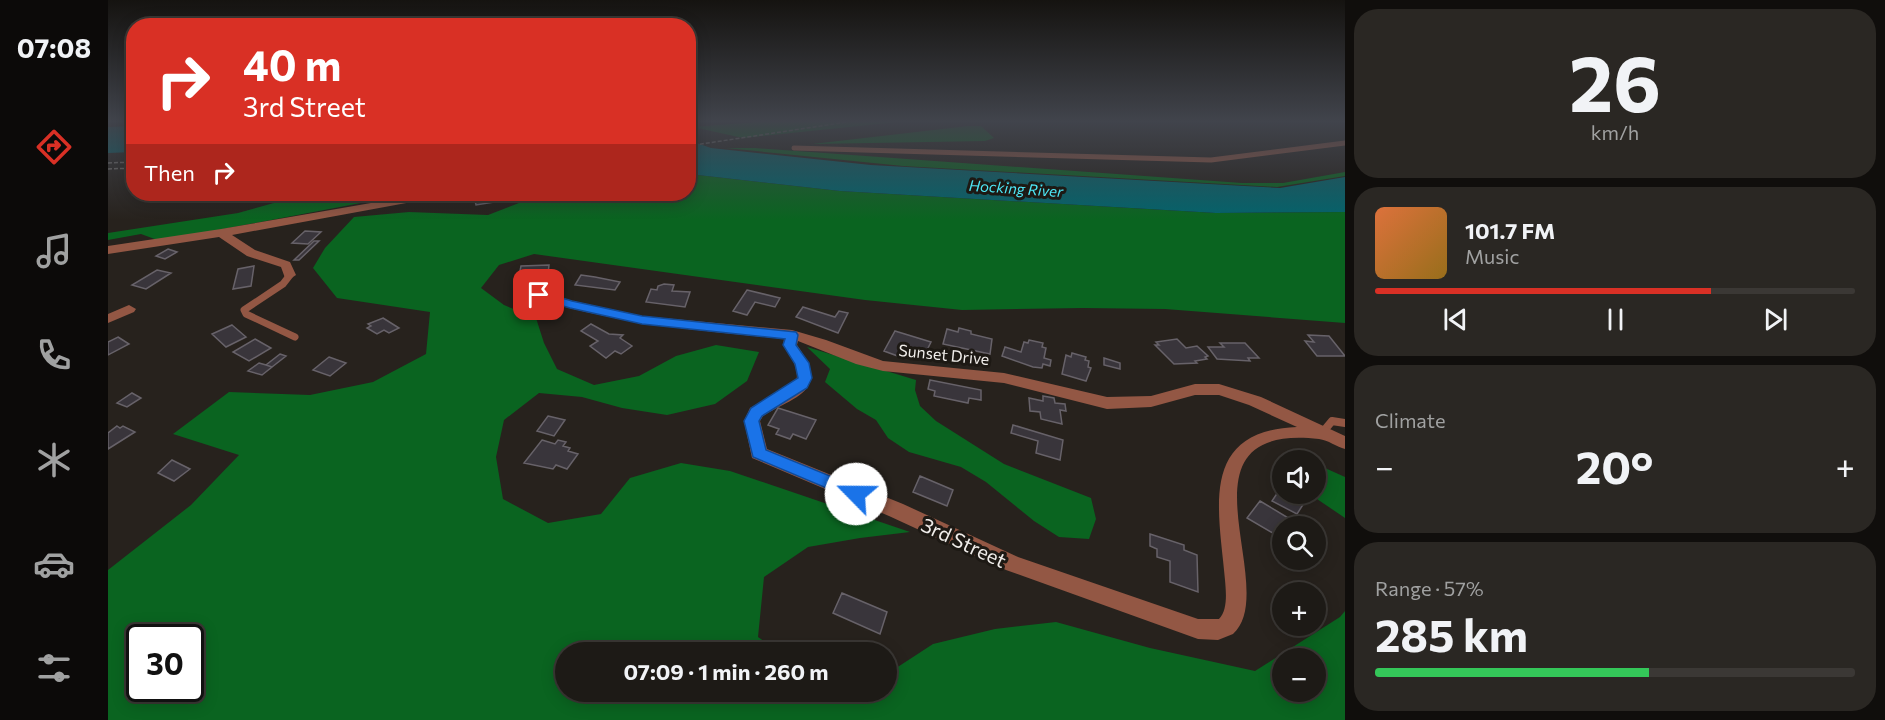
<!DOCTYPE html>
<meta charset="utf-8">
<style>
body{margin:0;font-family:Commissioner,sans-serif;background:#2a2723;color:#f1f3f6;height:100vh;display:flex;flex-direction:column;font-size:22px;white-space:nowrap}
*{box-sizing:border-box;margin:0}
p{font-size:20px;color:#a0a1a1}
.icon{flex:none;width:33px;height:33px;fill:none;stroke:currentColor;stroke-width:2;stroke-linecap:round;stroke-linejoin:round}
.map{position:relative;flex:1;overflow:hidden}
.side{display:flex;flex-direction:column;gap:9px;padding:9px;background:#100e0c;width:540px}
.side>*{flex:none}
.top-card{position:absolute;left:18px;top:18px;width:570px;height:183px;border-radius:24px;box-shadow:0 3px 15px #0003,0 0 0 2px #3b3835;background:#d93025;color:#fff;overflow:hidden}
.tools{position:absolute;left:1164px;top:450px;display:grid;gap:12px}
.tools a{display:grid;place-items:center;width:54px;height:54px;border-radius:50%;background:#1d1a16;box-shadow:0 3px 15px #0003,0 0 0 2px #3b3835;font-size:30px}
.speed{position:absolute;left:18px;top:624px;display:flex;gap:12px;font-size:30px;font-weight:700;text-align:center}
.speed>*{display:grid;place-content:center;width:78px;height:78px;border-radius:50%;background:#1d1a16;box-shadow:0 3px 15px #0003,0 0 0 2px #3b3835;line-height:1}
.speed .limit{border:3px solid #111;border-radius:9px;background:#fff;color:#111}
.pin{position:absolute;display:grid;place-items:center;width:51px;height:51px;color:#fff;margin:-26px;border-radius:12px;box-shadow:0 3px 9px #0006}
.me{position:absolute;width:66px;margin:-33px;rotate:293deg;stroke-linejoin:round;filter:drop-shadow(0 0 4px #0008)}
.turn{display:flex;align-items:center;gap:21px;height:126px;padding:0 18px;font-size:27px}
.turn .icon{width:78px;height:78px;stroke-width:2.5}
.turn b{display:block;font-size:42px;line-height:51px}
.then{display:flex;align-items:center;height:57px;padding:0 18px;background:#0003;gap:12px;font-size:22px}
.big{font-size:45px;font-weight:700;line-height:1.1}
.side .tile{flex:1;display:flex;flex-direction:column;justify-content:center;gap:9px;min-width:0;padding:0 21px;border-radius:24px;background:#2a2723}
.side .dial{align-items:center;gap:0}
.dial b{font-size:78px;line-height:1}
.song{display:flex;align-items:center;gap:18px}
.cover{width:72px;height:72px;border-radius:9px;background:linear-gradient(135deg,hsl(20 70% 55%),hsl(40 70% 35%))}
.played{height:6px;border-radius:3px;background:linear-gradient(90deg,#d93025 70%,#3b3835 70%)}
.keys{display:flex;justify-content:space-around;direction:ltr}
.heat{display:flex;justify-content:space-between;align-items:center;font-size:33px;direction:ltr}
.charge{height:9px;border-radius:4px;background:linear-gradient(90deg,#34c759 57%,#3b3835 0)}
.trip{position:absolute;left:447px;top:642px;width:342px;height:60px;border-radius:30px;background:#1d1a16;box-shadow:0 3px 15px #0003,0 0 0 2px #3b3835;font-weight:700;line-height:60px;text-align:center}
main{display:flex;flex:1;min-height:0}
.dock{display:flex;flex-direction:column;width:108px;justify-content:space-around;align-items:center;background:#0c0a09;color:#a0a1a1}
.dock .icon{width:42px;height:42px}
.dock .current{color:#d93025}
.dock b{font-size:27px;color:#f1f3f6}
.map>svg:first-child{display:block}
</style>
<main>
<nav class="dock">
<b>07:08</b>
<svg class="icon current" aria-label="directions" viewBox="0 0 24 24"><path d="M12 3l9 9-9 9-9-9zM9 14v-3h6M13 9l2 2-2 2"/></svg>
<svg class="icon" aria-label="music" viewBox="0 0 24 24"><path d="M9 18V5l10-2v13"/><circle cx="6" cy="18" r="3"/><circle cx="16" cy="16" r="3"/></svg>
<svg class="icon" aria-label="phone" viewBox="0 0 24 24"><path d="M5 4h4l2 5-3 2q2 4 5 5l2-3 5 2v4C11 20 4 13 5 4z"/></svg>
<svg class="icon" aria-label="climate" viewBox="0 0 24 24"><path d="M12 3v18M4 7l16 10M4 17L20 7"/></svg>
<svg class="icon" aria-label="car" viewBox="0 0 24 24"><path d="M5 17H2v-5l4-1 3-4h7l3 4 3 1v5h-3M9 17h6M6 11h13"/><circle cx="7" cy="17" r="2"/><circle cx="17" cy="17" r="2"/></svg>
<svg class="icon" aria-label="filters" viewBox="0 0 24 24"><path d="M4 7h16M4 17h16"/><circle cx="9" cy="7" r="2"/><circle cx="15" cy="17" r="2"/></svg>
</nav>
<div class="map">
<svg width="1237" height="720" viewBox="0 0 1237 720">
<rect width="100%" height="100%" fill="#27221d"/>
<path fill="#0a6420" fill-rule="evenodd" d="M677,120H809L635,138L585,127Z
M860,126H873L886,138L877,141L704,144Z
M618,148H647L1134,183H1175L1237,172V176L1169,187L795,166Z
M581,174L732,191L1108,213L1237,212V323L1057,309L975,308L854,310L757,300L426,254L391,265L373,288L396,305L428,318L436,343L449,369L486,385L531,376L568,356L608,345L651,352L639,381L607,404L559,415L514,408L474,397L431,393L396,420L388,457L395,499L440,523L493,514L522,478L573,463L622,471L802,532L752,538L700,547L656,577L650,637L671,652H458V692H778L779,674L825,644L887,629L948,622L1042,648L1147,671L1232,617L1237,611V720H0V570L83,505L131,455L65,434L121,392L202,395L265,382L318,354L322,312L229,298L205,268L217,248L246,217L301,212L380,215L434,194H580ZM32,638H82V688H32ZM1174,658H1208V692H1174Z
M198,194H281L274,199L52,241L33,234L0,240V233L130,213Z
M699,347L808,380L807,390L812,406L828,421L896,464L983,498L988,519L981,539L951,537L926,521L878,482L853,467L801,452L780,438L768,420L749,409L717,382L722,369Z
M1208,464L1237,477V518L1209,499Z"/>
<path fill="#03636b" d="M25,126V152L0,153V127Z
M580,140L603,148L763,165L1172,188L1237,177V212L1108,213L732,191L581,174Z"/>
<path fill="#39353b" stroke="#676269" stroke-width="1.5" d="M381,194L383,199H386L387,202L368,205L366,196Z
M197,231L213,232L200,244L184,243Z
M206,241H211L191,260H186Z
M60,249L69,252L57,259L48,256Z
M441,265L440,274H431L430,279L422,286L411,283L419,276L423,277L424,275L411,276L413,266Z
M146,266L143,286L125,289L130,269Z
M49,270L63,273L38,289L24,285Z
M473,275L487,277L512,282L507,290L467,285Z
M556,284L566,285L564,291L582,292L577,307L538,302L543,289L549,290L550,286Z
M639,290L672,298L667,307L647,302L639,315L625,311Z
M695,307L727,317L731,311L740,313L730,333L688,317Z
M275,318L291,328L281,333L276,330L269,334L259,328L263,326L260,324Z
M483,324L501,334L515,335L512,338L524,346L513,354L507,351L498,358L482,346L490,341L473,331Z
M124,325L138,337L118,347L104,334Z
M851,328L863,331V334L884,339L882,354L835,344L839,329L850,332Z
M787,331L823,342L816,356L799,351L795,358L776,351Z
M1200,335L1221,336L1237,356H1209L1197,341L1206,342Z
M10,337L21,344L0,355V342Z
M147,339L163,348L141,361L125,352Z
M1069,339L1078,348L1089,346L1100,356L1097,357L1099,359L1087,361L1089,363L1066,364L1047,345H1051L1048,342Z
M921,340L935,343L934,347L938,348L936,358L943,360L942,366L935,364L934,368L925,367L894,356L897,347L913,352L916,342L920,343Z
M1112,343H1137L1151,358H1140L1142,361L1109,359L1100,347H1116Z
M964,353L978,357L977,360L981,361L980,367L983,368L978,381L954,374L958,355L963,357Z
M172,354L178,356L164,367L158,365Z
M221,357L238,363L222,376L205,370Z
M996,358L1012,363V369L996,365Z
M151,363L158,365L164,367L154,375L140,371Z
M822,380L873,390V400L861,398L860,403L826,396L827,391L820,389Z
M24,393L33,398L19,407L9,403Z
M935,396L946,398L947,403L957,404L958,411L952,410L954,424L933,419L932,412L922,411L921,398L935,401Z
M670,408L708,420L698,439L685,434L682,439L668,434L671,429L660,425Z
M440,416L457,420L446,436L429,431Z
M905,425L955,440L952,460L928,453L930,441L903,433Z
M9,426L12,428L15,426L27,432L0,449V433Z
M434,440L447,444L450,440L458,442L455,446L462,448L460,451L470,454L459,469L448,465L445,469L416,463Z
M64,460L82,469L66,481L50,473Z
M812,476L845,490L839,506L805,492Z
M1172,489L1174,494L1196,503L1189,514L1164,501Z
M1152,501L1182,519L1170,536L1139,518Z
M1042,534L1076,545V550L1089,555L1090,592L1062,582V561L1049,557V549L1042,546Z
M734,593L779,612L772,634L725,613Z"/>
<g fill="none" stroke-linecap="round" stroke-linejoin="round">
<path stroke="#75716d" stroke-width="1.5" stroke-dasharray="4 2" stroke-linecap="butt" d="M580,146L752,120
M0,163L26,162
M0,169L26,168"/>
<path stroke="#935744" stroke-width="5" d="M686,148L1103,160L1237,143"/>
<path stroke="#935744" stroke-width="7" d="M182,275L175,284L136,310L138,314L187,337"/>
<path stroke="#935744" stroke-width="8" d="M1214,433L1224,421L1237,423"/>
<path fill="#935744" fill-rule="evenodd" d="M315,194H336L331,197L124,235L147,250L182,262L188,275L182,279L177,278L173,267L139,256L111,237L0,254V246L113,229Z
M425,289L465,301L534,316L684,330L718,340L775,361L896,373L999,397L1043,396L1087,384H1111L1153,397L1237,436V449C1229,447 1220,440 1211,439C1059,422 1175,589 1125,634L1110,640L1090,639L898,570L781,516L644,458L636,421L642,408L688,382C692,368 682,356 675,345L676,339C587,330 506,324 420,296L418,293L420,290ZM690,341L748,364L775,371L896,383L999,409L1043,407L1087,395H1111L1141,405L1189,427C1090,431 1111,510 1117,580C1118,592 1120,610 1111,619H1090L910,557L795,504L659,449L652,421L655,416C692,394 721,391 689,345Z
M21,305L28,309L26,312L0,323V314Z"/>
</g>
<linearGradient id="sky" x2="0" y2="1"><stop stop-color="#151310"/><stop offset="0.55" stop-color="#41444c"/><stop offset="1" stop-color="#41444c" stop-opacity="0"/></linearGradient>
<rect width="1237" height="220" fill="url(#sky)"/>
<path fill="#1a73e8" stroke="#114b97" stroke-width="1.5" d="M431,291L464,301L534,316L688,332L690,335L688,345L701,363L704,378L699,388L654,416L651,421L658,450L754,489L757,494L754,498L748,500L742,498L645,457L636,421L643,408L690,378L687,364L675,345L677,339L534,324L462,308L427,298L425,295Z"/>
<g text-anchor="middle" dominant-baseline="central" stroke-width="6" stroke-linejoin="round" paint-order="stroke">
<g font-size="15" font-style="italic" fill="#4ee7f6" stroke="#1d1914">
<text transform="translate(908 188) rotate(4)">Hocking River</text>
</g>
<g font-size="16" fill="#f0edea" stroke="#1d1914">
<text transform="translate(836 354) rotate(6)">Sunset Drive</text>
</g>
<g font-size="20" fill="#f0edea" stroke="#1d1914">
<text transform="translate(856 542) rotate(25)">3rd Street</text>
</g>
</g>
</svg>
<div class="tools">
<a><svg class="icon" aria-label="sound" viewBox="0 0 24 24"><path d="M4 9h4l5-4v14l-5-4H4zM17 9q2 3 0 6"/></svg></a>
<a><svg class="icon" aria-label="search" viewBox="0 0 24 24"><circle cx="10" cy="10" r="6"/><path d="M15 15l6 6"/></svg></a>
<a>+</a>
<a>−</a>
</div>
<div class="speed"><div class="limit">30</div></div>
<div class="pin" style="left:431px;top:295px;background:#d93025"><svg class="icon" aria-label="arrive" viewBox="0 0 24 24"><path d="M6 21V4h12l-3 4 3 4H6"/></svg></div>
<svg class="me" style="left:748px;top:494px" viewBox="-20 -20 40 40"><circle r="19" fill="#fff"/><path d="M0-13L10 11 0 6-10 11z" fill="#1a73e8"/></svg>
<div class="trip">07:09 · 1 min · 260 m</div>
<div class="top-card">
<div class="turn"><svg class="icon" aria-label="right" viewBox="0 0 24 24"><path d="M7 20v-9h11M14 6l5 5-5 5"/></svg><div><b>40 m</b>3rd Street</div></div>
<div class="then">Then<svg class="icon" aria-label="right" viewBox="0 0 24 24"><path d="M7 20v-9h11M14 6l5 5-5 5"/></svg></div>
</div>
</div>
<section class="side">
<div class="tile dial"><b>26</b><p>km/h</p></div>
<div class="tile">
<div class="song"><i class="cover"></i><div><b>101.7 FM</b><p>Music</p></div></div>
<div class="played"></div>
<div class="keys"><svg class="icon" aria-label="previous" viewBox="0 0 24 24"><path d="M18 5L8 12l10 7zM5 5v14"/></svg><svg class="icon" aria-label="pause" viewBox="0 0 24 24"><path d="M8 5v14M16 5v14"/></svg><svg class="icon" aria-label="next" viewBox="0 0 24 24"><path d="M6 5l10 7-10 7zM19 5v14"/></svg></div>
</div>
<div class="tile"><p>Climate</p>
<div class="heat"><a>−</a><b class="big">20°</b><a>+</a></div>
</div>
<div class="tile"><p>Range · 57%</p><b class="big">285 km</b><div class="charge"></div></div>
</section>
</main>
